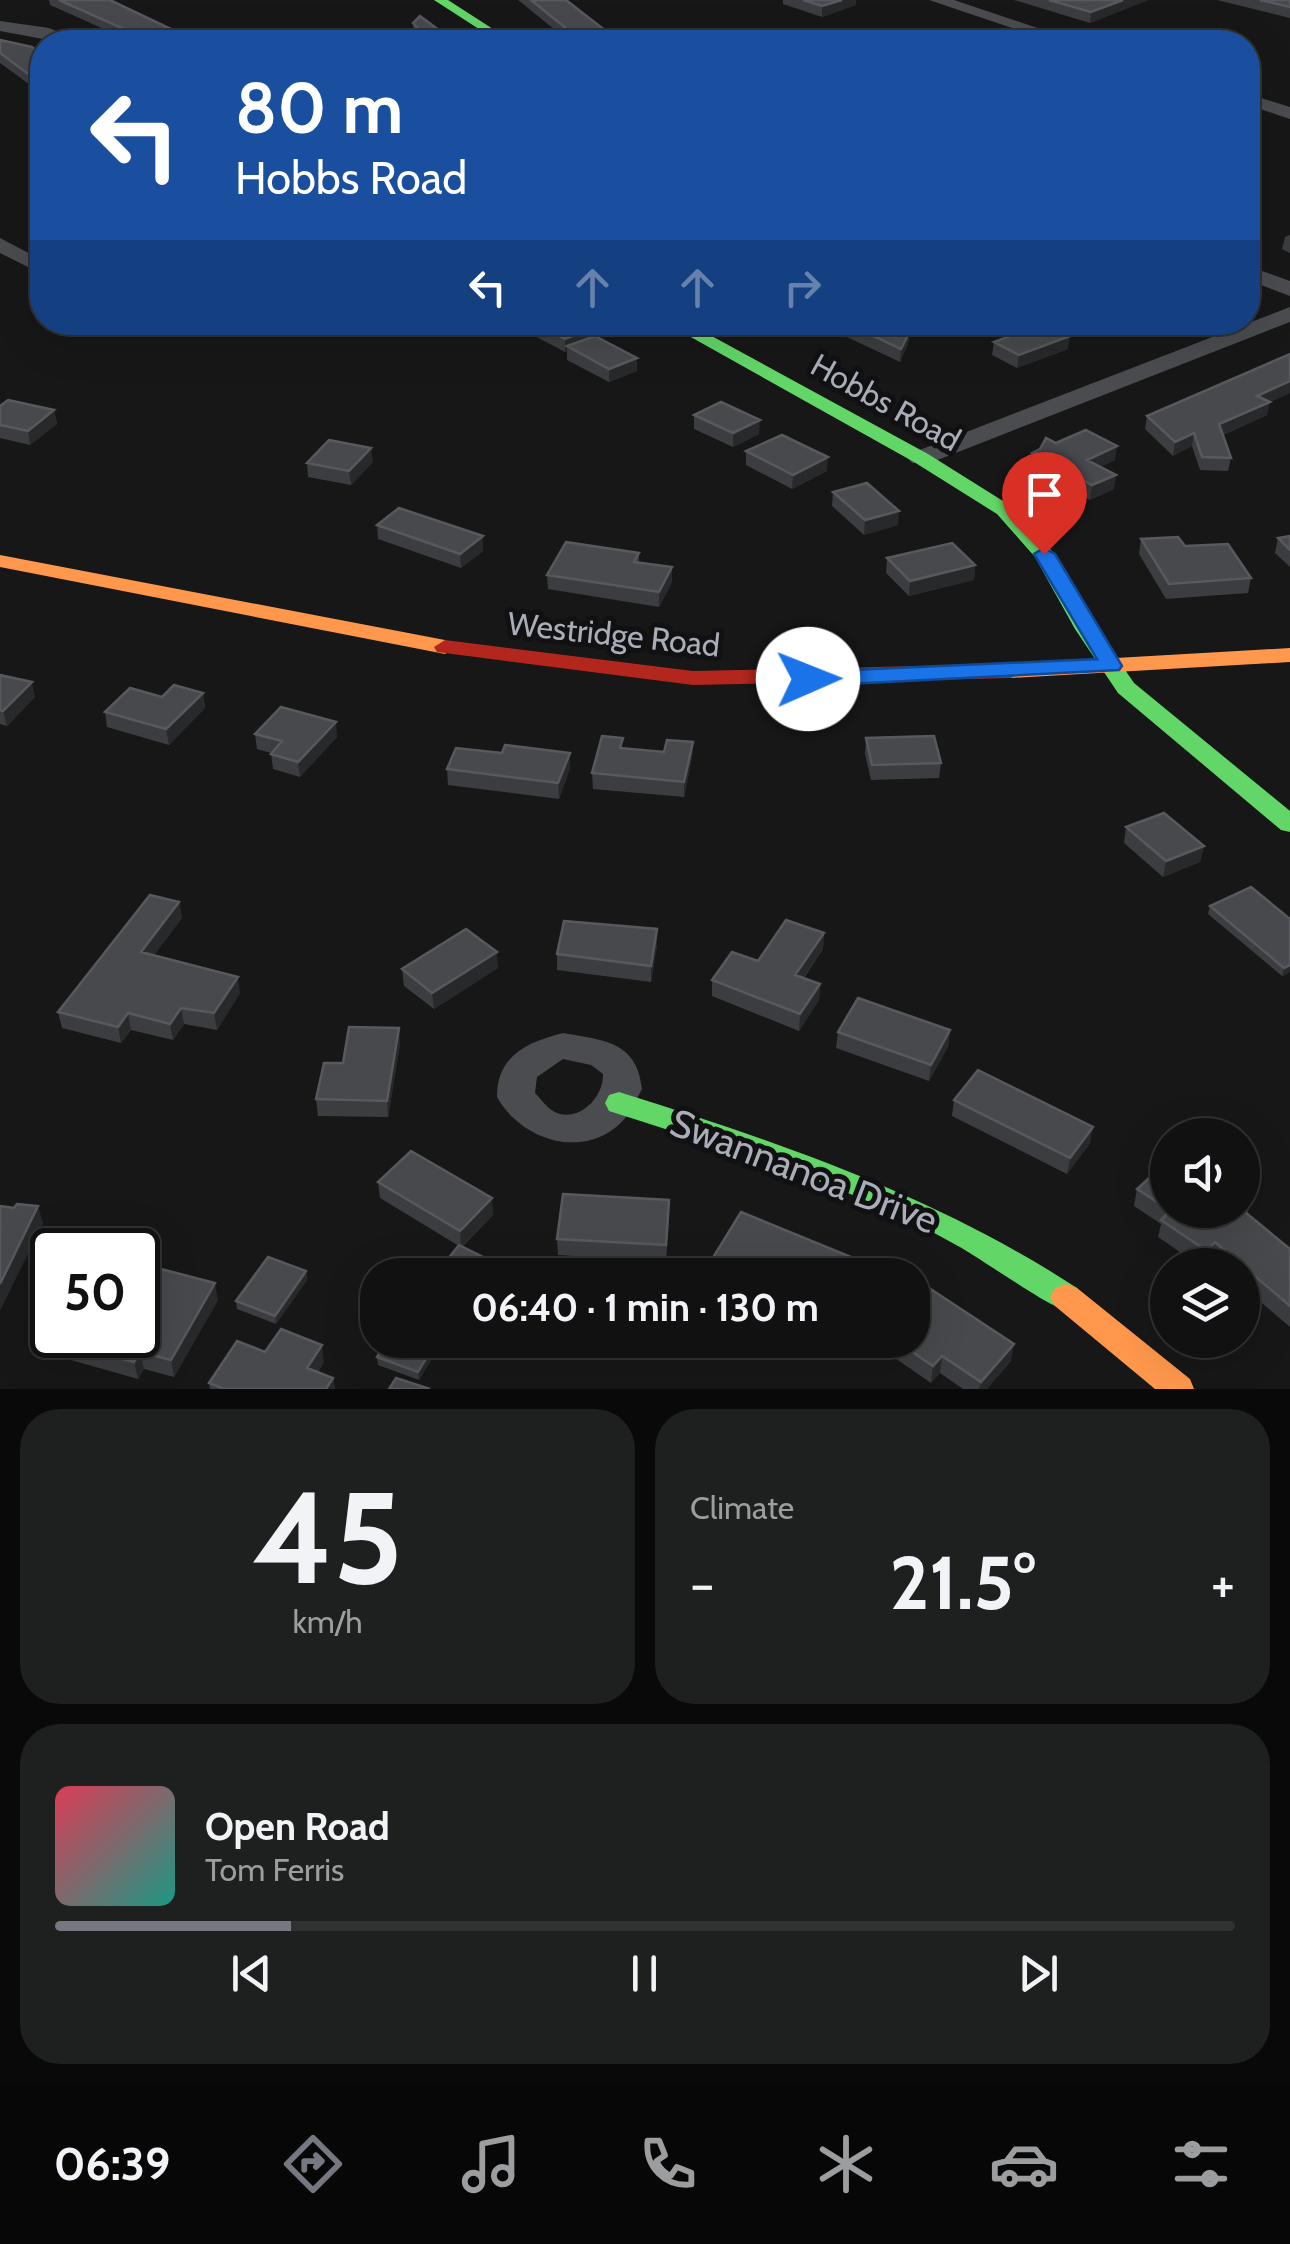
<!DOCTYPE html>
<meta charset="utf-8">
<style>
body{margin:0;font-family:Cabin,sans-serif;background:#1e1f1f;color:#f1f3f6;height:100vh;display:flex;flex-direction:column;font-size:38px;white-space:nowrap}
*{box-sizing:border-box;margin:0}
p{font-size:32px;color:#9c9d9f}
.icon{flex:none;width:55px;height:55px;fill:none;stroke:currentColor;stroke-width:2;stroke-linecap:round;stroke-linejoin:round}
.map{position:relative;height:1389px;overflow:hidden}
.details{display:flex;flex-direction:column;gap:20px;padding:20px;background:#090909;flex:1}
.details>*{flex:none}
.guide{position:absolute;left:30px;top:30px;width:1230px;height:305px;border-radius:40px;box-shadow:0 10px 40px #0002,0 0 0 2px #303131;background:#1a4fa0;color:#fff;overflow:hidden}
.fabs{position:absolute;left:1150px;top:1118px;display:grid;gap:20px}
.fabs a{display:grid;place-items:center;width:110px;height:110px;border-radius:50%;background:#111;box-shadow:0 10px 40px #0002,0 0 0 2px #303131;font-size:50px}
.speed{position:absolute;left:30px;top:1228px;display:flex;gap:20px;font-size:50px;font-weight:700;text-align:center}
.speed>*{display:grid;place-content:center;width:130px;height:130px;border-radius:50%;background:#111;box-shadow:0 10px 40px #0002,0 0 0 2px #303131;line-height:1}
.speed .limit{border:5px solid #111;border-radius:15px;background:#fff;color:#111}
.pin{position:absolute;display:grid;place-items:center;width:85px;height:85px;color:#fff;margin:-102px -42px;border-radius:50% 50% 50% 0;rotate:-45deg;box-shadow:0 0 10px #0007}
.pin .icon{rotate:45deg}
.me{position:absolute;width:110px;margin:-55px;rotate:89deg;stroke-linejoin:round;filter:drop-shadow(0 0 8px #0008)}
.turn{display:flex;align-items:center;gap:35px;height:210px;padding:0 40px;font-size:45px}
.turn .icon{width:130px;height:130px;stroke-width:2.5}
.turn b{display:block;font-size:70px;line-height:85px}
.lanes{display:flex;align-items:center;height:95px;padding:0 40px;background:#0003;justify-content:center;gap:50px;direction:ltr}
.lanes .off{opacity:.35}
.big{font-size:75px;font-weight:800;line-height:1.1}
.details .tile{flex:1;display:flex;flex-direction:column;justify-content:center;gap:15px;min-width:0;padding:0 35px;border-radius:40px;background:#1e1f1f}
.details .dial{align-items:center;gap:0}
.dial b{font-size:130px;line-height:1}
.song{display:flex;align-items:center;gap:30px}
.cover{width:120px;height:120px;border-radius:15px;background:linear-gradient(135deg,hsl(350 70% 55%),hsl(170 70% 35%))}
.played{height:10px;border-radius:5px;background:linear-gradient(90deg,#757880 20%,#303131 20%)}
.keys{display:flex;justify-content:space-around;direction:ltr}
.heat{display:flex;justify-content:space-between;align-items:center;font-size:55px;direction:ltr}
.details .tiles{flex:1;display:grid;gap:20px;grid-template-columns:1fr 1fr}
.tile:last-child{grid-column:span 2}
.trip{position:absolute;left:360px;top:1258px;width:570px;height:100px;border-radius:40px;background:#111;box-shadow:0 10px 40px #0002,0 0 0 2px #303131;font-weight:800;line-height:100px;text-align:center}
.dock{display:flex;height:160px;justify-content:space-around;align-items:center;background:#070707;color:#9c9d9f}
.dock .icon{width:70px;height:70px}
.dock .on{color:#757880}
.dock b{font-size:45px;color:#f1f3f6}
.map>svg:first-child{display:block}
</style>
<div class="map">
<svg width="1290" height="1389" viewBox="0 0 1290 1389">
<rect width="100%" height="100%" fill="#171717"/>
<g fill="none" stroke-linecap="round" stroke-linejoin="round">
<path fill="#4b4c50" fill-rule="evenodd" d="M929,0H954L1079,42H1054Z
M0,21L49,28L84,42H59L0,31Z
M1248,94L1290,107V119L1248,105Z
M0,238L42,260V274L0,253Z
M1248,266L1290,281V296L1248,280Z
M1290,307V322L930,463H912L908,458L912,453Z
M563,1033C603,1040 637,1041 642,1089C637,1098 632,1109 626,1117C589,1162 522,1142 497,1097C497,1055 528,1042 563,1033ZM563,1059L591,1065L603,1074C604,1098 577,1125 553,1111C546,1107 540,1098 535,1093L537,1077Z"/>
<path fill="#63d668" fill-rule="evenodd" d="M434,0H448L513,42H499Z
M664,322H686L928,454L1011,506L1051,550L1097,629L1134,683L1290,811V832L1281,830L1118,693L1075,629L1035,557L997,514L914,462Z
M619,1092C779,1142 936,1196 1077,1288L1082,1297L1077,1306C1071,1308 1069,1310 1063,1309C1049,1307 977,1256 958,1246C850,1184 726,1149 609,1111L605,1103L609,1095Z"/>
<path fill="#ff974d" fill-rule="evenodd" d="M0,555L445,640L456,647L445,654L0,567Z
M1290,648V662L1011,678L1000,671L1011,664Z
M1066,1284L1077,1288L1190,1379L1194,1389H1155L1055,1306L1050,1297L1055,1288Z"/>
<path fill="#b3261e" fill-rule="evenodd" d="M445,640L693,671L1011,664L1022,671L1011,678L693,685L437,652L434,647Z"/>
</g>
<path fill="#3c3d40" d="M49,0H110L198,42H133L50,5Z
M518,0H566L620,42H570Z
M783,0H856V5L822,17L783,4Z
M1014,0H1148L1090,23Z
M1217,0H1290V18Z
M413,23L455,42H422L414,33Z
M0,40L42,55V92L29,84L0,63Z
M1290,235V253L1282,249L1285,237Z
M212,322H275L237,337Z
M517,322H579L591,329V337L637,371L609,382L567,360V351L565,352L531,334Z
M815,322H891L910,331L908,344L900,362Z
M994,342L1068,349L1017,368L992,355Z
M1290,393L1269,402L1267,415L1223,435L1231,458L1228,471L1200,470L1192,446L1173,456L1145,429L1147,416Z
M0,406L54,410L57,424L30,445L0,438Z
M694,415L759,434L733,447L694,429Z
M1056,443L1115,460L1100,467L1114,489L1090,500L1030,467L1032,453Z
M746,451L827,471L792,489L746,465Z
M373,462L351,485L308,477L307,463Z
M833,492L898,525L864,535L832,506Z
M377,525L483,536V551L461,568L378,539Z
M1290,536V567L1275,553L1278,538Z
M1141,539L1185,546L1251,578L1248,593L1166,599L1139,554Z
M639,553V562L672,567V582L659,607L548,589L547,575Z
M887,558L975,565L974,580L909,596L886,573Z
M0,675L35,697L7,726L0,724Z
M203,693L205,708L169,745L107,727L105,712L162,697Z
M255,734L337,737L300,777L273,769L271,753L257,749Z
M866,738L941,763L939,778L871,780L865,754Z
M693,742L692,757L684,797L593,789L592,773L623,748L664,752Z
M570,768L559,799L448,785L447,769Z
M1126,827L1204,846L1200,862L1163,877L1124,843Z
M179,902L182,918L154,955L240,993L217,1030L184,1024L173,1040L131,1030L121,1043L62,1028L58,1012Z
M1210,906L1290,919V972L1282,976L1208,914Z
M657,929V945L651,982L557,970V954Z
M824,933L823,949L804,978L820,984L819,1000L799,1031L712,996V980Z
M498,968L434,1009L404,986L402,969Z
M950,1030L948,1047L929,1081L836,1048L838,1032Z
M400,1044L388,1117L318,1116L316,1099L343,1063Z
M954,1100L1090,1143L1067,1174L952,1116Z
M378,1182L493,1215L462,1247L492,1269L459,1246L380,1198Z
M1137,1189L1168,1210H1247V1213L1290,1249V1327L1242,1286V1265H1218L1211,1259L1205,1265H1199L1158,1237L1161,1224L1134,1206Z
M669,1217L666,1262L558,1255L557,1239Z
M714,1256L861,1261L860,1275H718L714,1273Z
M306,1271L307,1280L276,1324L237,1309L236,1301Z
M218,1300L174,1377L144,1369L138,1379L57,1356L52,1340Z
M387,1340H443L419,1380L378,1365L377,1357Z
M894,1340L1011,1361L987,1389H963L940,1373L931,1383L892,1356Z
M324,1362L318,1372L333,1378L335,1389H210L209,1383Z"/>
<path fill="#28292a" d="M842,0H856V5L822,17V6Z
M1123,0H1148L1090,23L1091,12Z
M240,322H275L237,337L236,324Z
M591,329V342L567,346V351L565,352V339Z
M910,331L908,344L900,362L901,349Z
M1070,336L1068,349L1017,368L1019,355Z
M637,358V371L609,382V369Z
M1290,381V393L1254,409L1257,396Z
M1270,402L1267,415L1217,437L1219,424Z
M54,410L57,424L30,445L28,431Z
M760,420L759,434L733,447V433Z
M1194,433L1192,446L1173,456L1175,442Z
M1117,446L1115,460L1085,474L1087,460Z
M371,448L373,462L351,485L349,471Z
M828,457L827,471L792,489L793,475Z
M1116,475L1114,489L1090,500L1092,485Z
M899,511L898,525L864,535L865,520Z
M483,536V551L461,568L460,554Z
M975,565L974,580L909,596L910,581Z
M672,567V582L659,607V592Z
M32,682L35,697L7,726L3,711Z
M203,693L205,708L169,745L166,729Z
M336,722L337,737L300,777L298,762Z
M693,742L692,757L684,797V782Z
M570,753V768L559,799L558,783Z
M1204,846L1200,862L1163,877L1166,861Z
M179,902L182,918L144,968L141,952Z
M657,929V945L651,982V966Z
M824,933L823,949L794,991L795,975Z
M497,952L498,968L434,1009L432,993Z
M1290,965V972L1282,976L1284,968Z
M238,977L240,993L217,1030L214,1013Z
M820,984L819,1000L799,1031L800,1014Z
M181,1008L184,1024L173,1040L170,1024Z
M128,1013L131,1030L121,1043L118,1027Z
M399,1028L400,1044L388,1117L387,1101Z
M950,1030L948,1047L929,1081L931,1065Z
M1093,1127L1090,1143L1067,1174L1070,1158Z
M492,1198L493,1215L461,1247L460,1231Z
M38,1206L43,1223L0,1311V1284Z
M1215,1242L1211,1259L1203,1265L1207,1251Z
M491,1261L492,1269L488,1275H480Z
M861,1261L860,1275H853Z
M306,1271L307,1280L276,1324L275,1316Z
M215,1283L218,1300L174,1377L171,1360Z
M437,1340H443L419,1380L418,1372Z
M1014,1344L1011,1361L987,1389H979L981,1382Z
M322,1345L324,1362L309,1385L307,1368Z
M140,1352L144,1369L138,1379L134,1362Z
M942,1356L940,1373L931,1383L933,1366Z
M333,1378L335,1389H326Z"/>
<path fill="#48494d" stroke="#57595e" stroke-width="2.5" d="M59,0H110L198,42H150L140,36Z
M531,0H566L620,42H583Z
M803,0H842L822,6Z
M1049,0H1123L1091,12Z
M1260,0H1290V7Z
M420,16L455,42H430L413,23Z
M0,40L32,47L42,55V82L27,73L0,53Z
M533,322H579L591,329L565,339Z
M844,322H891L910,331L901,349Z
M1045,323L1070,336L1019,355L994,342Z
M595,336L637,358L609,369L567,346Z
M1290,354V381L1257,396L1270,402L1219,424L1231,458L1202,457L1194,433L1175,442L1147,416Z
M8,400L54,410L28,431L0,425V406Z
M721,402L760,420L733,433L694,415Z
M1086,430L1117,446L1087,460L1116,475L1092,485L1032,453L1040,449L1046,438L1056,443Z
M782,435L828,457L793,475L746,451Z
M329,440L371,448L349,471L307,463Z
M867,483L899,511L865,520L833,492Z
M399,508L483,536L460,554L377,525Z
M1290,536V550L1278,538Z
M1178,537L1185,546L1228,544L1251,578L1169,584L1141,539Z
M566,542L639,553L634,562L672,567L659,592L547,575Z
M952,543L975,565L910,581L887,558Z
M0,675L32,682L3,711L0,710Z
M174,685L203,693L166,729L105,712L130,688L162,697Z
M281,707L336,722L298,762L271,754L282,741L255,734Z
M602,736L623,738L620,748L664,752L667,740L693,742L684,782L592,773Z
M934,736L941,763L872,765L866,738Z
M505,745L570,753L558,783L447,769L456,748L502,753Z
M1164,813L1204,846L1166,861L1126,827Z
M1251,887L1290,919V965L1284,968L1210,906Z
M150,895L179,902L141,952L238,977L214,1013L181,1008L170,1024L128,1013L118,1027L58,1012Z
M786,920L824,933L795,975L820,984L800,1014L712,980L732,952L758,961Z
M564,921L657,929L651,966L557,954Z
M466,929L497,952L432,993L402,969Z
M858,998L950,1030L931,1065L838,1032Z
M349,1027L399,1028L387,1101L316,1099L324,1063H343Z
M978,1070L1093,1127L1070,1158L954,1100Z
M411,1151L492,1198L460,1231L378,1182Z
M1161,1167L1168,1172V1209L1137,1189Z
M563,1194L669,1200L666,1245L557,1239Z
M17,1204L38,1206L0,1284V1206L14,1208Z
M1242,1207L1247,1210L1245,1212L1290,1249V1306L1215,1242L1207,1251L1161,1220L1170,1211L1168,1210H1242Z
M741,1212L861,1261L853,1275H760L714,1256Z
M459,1245L491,1261L480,1275H435Z
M268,1257L306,1271L275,1316L236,1301Z
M138,1263L215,1283L171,1360L140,1352L134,1362L52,1340L55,1335H138Z
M923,1284L1014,1344L981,1382L942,1356L933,1366L895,1340H912V1294Z
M281,1329L322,1345L307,1368L333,1378L326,1389H224L209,1383L237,1341L265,1352Z
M387,1340H437L418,1372L377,1357Z
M396,1378L430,1389H389Z"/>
<path fill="#1a73e8" stroke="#114b97" stroke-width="2.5" d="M1044,548L1055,554L1122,666L1119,670L808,686L796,679L808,672L1097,659L1034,554Z"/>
<g text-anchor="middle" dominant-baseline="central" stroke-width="10" stroke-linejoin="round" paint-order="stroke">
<g font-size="32" fill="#a8adb8" stroke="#111113">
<text transform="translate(886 402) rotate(29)">Hobbs Road</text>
<text transform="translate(614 634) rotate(6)">Westridge Road</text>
</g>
<g font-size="38" fill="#a8adb8" stroke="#111113">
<text transform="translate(804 1171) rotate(21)">Swannanoa Drive</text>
</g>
</g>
</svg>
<div class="fabs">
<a><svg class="icon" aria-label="sound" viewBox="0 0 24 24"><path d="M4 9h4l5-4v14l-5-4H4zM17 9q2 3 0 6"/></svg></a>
<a><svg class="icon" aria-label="layers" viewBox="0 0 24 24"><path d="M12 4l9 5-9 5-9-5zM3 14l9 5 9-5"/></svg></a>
</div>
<div class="speed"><div class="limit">50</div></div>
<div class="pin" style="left:1044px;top:554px;background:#d93025"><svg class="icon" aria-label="arrive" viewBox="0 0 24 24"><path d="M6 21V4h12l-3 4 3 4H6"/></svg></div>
<svg class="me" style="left:808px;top:679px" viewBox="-20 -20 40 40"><circle r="19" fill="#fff"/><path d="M0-13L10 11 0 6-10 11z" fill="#1a73e8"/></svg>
<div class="trip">06:40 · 1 min · 130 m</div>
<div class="guide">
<div class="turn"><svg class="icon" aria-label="left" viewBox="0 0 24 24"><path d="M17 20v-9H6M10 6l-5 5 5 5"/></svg><div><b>80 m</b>Hobbs Road</div></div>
<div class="lanes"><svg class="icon" aria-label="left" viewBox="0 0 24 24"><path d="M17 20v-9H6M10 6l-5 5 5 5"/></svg><svg class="icon off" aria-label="ahead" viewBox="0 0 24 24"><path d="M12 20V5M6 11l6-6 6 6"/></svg><svg class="icon off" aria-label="ahead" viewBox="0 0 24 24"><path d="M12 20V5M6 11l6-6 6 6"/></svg><svg class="icon off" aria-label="right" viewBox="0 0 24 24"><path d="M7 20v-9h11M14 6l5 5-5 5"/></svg></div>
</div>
</div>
<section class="details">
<div class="tiles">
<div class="tile dial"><b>45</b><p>km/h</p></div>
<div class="tile"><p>Climate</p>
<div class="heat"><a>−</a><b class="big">21.5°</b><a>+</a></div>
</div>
<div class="tile">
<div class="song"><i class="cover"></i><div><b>Open Road</b><p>Tom Ferris</p></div></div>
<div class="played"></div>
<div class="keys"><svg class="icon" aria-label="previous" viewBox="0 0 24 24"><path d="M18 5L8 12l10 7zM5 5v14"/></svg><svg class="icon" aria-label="pause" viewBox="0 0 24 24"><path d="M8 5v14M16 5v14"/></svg><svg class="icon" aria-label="next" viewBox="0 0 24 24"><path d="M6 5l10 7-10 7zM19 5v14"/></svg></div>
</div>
</div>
</section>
<nav class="dock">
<b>06:39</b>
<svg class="icon on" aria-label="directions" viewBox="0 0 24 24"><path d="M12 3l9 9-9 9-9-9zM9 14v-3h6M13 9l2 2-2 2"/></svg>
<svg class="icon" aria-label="music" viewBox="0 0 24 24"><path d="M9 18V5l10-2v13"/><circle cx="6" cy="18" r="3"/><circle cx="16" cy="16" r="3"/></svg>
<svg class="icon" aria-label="phone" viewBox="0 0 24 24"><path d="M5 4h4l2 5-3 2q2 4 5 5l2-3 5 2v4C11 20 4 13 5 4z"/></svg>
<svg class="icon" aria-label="climate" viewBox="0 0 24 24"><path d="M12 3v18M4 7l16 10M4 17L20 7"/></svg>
<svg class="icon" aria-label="car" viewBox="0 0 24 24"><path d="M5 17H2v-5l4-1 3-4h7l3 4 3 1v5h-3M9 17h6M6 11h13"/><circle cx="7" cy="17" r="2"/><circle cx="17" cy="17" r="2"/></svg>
<svg class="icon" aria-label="filters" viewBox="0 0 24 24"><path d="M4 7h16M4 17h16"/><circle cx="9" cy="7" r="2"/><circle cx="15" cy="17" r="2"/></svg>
</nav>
